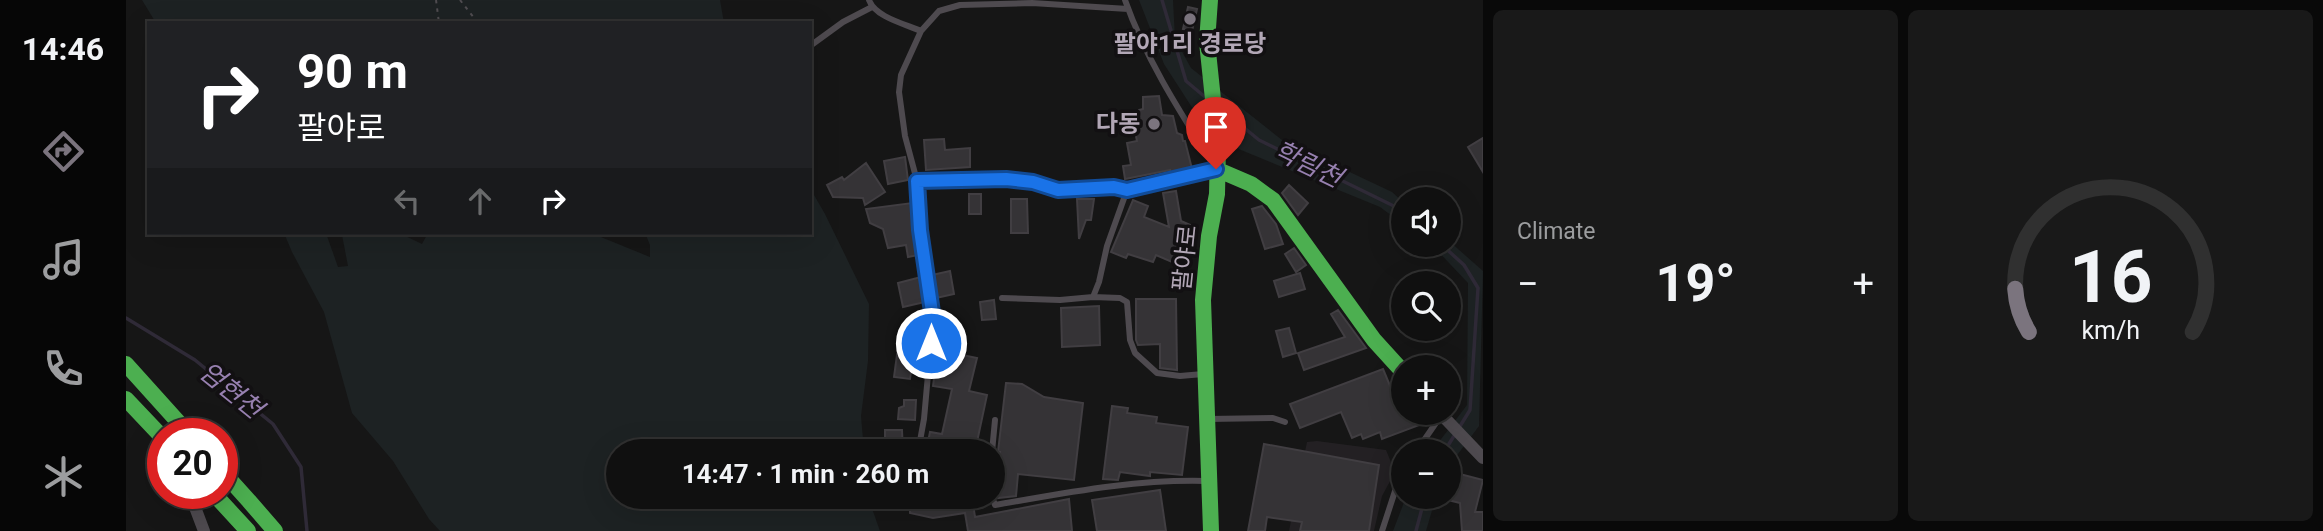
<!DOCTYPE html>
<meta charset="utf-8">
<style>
body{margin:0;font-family:Roboto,"Noto Sans KR",sans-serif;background:#191919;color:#f1f3f6;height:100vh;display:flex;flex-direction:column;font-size:26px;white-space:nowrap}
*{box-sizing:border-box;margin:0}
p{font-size:23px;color:#9c9d9f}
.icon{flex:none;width:38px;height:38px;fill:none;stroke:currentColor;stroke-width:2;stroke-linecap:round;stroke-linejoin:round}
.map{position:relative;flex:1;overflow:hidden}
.sheet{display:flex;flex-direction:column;gap:10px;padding:10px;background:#090909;width:840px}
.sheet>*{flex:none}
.hud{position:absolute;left:21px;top:21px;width:665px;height:214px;border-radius:0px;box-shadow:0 7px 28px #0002,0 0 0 2px #303030;background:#202124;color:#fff;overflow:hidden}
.fabs{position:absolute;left:1265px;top:187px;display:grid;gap:14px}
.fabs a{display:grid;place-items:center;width:70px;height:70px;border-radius:50%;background:#101010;box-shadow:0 7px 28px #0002,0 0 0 2px #303030;font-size:35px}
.speed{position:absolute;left:21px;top:418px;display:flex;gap:14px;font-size:35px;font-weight:700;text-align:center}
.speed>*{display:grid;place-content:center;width:91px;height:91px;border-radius:50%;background:#101010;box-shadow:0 7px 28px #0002,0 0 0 2px #303030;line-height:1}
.speed .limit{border:10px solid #d22;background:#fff;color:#111}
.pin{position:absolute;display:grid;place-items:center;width:60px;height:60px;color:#fff;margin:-72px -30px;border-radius:50% 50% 50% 0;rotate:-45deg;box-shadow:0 0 7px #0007}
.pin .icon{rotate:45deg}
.me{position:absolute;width:77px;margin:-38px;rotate:0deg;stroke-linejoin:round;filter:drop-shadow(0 0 5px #0008)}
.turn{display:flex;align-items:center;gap:24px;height:147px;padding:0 35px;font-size:32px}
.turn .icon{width:91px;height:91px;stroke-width:2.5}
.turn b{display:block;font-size:49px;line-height:60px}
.lanes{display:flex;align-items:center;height:66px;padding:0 35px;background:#0003;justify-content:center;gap:35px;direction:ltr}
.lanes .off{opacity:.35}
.big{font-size:52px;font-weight:700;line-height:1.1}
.sheet .card{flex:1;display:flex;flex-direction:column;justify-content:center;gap:10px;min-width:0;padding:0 24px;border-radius:10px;background:#191919}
.sheet .dial{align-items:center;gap:0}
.dial svg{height:182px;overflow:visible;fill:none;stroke:#303030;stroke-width:7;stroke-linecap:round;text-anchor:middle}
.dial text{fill:#f1f3f6;stroke:none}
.heat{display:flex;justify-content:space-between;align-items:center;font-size:38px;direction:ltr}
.sheet .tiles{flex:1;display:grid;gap:10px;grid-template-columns:repeat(2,1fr)}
.trip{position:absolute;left:480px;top:439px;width:399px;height:70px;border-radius:35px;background:#101010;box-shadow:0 7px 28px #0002,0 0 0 2px #303030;font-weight:700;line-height:70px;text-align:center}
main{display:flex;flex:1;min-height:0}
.dock{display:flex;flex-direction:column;width:126px;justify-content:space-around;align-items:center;background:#060606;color:#9c9d9f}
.dock .icon{width:49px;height:49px}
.dock .selected{color:#7b747e}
.dock b{font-size:32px;color:#f1f3f6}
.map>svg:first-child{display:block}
</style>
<main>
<nav class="dock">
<b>14:46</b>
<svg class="icon selected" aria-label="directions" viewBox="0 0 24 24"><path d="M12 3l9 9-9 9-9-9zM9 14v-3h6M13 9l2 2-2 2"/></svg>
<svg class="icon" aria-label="music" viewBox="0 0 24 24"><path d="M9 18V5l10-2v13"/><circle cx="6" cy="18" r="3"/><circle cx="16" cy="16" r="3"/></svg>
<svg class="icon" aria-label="phone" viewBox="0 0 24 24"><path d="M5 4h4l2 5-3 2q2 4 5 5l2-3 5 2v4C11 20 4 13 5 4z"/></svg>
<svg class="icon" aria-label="climate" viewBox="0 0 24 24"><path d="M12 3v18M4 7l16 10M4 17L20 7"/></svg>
</nav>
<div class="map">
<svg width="1357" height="531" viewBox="0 0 1357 531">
<rect width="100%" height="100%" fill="#161616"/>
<path fill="#232023" d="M1191,441L1260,450L1269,472L1256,496L1248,531H1163L1181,442Z"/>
<path fill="#1d2223" d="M16,0H594L598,23H30Z
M1013,0H1047L1049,39L1065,68L1156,140L1266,192L1277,202V224L1254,207L1115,150L1078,126L1038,64Z
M684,188L699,214L743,304L742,361L735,416L738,451L492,452V497H742L754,531H314L303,519L267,461L226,413L198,312L166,252L158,233H202L201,236L212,267L222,266L216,235L226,233H273L296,244L302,233H465L524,257V245L519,233H684Z
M1323,241L1357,271L1353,426L1323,466V452L1306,451L1341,405L1342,283L1306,245H1323Z
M1280,497H1310L1300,531H1267Z"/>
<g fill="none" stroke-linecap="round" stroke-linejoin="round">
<path stroke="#2f2a37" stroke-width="3.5" d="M1036,0L1060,81L1079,97
M1094,108L1133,140L1278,211
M1316,245L1338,265L1352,288L1344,410L1318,452
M0,318L69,360L147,424L175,467L181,531
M1290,531L1299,497"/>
</g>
<path fill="#353336" stroke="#413e42" stroke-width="2" d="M1062,7L1071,9L1066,31L1057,29Z
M1033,96L1036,115L1047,116L1051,133L1056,135L1057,141H1059L1066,169L1044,174V170L999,179L997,166L1005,165L1001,143L1011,141L1007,122L1014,120L1013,110L1017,109V97Z
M1357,138V172L1342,147Z
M818,139L819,150L844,148V167L800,170L798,140Z
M779,157L782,180L762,184L758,161Z
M740,163L759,192L739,205L737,198L707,197L701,185L716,177L718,180Z
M1163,185L1182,203L1172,215L1156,193Z
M1050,191L1055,221L1069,227L1053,265L1030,255L1027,262L1002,254L1000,258L985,252L1007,200L1022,206L1018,217L1043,227L1037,193Z
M843,194H855V214H843Z
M885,199H901L902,233H885Z
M951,199H968L965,220H960L953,239Z
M786,203L792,255L782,257L780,245L762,248L757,229L744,223L740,209Z
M1136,206L1150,224L1157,244L1139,249L1126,209Z
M1168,248L1180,265L1170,272L1159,254Z
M824,271L828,294L810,298L806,275Z
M1174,273L1179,289L1153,297L1148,281Z
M795,277L799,302L777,307L772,283Z
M1010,299H1050L1051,370L1034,368V344L1012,345L1010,340Z
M868,300L870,319L856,320L854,302Z
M973,306L974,345L936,347L935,308Z
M1212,310L1240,348L1178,370L1172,353L1219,337L1205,314Z
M1163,328L1170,353L1157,357L1150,331Z
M773,340L789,343L784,379L768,377Z
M812,350L851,358L843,391L861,395L851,442L861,444L860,452H800L804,432L816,434L826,389L807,386Z
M1257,369L1272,405L1278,403V413H1292L1296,424L1256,439L1254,432L1237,439L1235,434L1226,438L1215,412L1174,428L1164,404Z
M880,383L896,384L918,397L957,403L948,480L892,474L890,496L872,498L876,459H873L874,452H872Z
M778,400H790L789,420L772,419L773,408L778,406Z
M986,406L1002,408L1001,413L1031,417L1030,423L1062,427L1056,475L1024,472V476L994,472L992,480L977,479Z
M759,430H776L777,452H759Z
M1138,444L1253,465L1243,531H1174L1176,522L1141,517L1139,531H1122Z
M1330,473L1357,480L1349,512H1357V531H1336L1334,503L1322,500Z
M1034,490L1040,531H971L966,500Z
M750,497H804L803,502L846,497L849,517L943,499L946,531H842L839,513L807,518L784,513V509L750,501Z"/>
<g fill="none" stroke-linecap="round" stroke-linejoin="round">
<path stroke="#4f4c50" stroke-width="2" stroke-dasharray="3.5 5" stroke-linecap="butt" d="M310,0L313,23
M334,0L352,23
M293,233L296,235L295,233"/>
<path stroke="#4e4a4f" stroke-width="6" d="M743,0C749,17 779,24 795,31
M684,46L717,22L746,7
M791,181L880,179L907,182L932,190L988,187L1001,190L1090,169C1056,115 1020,60 999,0
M967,297L994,298L1001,302L1004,340L1009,353L1031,373L1054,376L1077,374
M876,298L934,300L967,297L973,282L981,246L1001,190
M1082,419L1147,418L1159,422
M792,452L798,419L807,319L794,230L791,181L779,136L773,92L775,75L795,31L813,11L834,5L906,3L1002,9
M866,452L869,420
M1290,452L1316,414
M866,497L869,505C939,493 1009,479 1080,481
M1256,531L1271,485L1278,474"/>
<path stroke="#4e4a4f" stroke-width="12" d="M1314,413L1357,458
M64,494L78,531"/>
<path stroke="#4caf50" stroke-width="16" d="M1084,0L1081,42L1092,147L1091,194L1083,236L1077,300L1085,531
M1090,169L1125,184L1147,200L1248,340L1278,373
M0,364L63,434
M0,399L37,438
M96,471L123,501
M88,494L122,531
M123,501L149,531"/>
</g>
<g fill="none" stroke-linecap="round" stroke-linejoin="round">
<defs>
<path id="route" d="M805,343L807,319L794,230L791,181L880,179L907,182L932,190L988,187L1001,190L1090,169"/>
</defs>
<use href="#route" stroke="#114b97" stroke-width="18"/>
<use href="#route" stroke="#1a73e8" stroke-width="12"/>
</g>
<g fill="#7b747e" stroke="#121012" stroke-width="2.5">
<circle cx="1064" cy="19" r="7"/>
<circle cx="1028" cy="124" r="7"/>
</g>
<g text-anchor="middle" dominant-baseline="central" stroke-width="7" stroke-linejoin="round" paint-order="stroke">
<g font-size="24" font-weight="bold" fill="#b2a7b6" stroke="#121012">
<text x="1064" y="44">팔야1리 경로당</text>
<text x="1014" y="124" text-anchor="end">다동</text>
</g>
<g font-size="24" fill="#b2a7b6" stroke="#121012">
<text transform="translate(1059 258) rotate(-84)">팔야로</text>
</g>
<g font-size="26" font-style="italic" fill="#9780b0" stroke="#121012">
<text transform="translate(1182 164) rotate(26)">학림천</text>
<text transform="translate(105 390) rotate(39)">엄현천</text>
</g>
</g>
</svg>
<div class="fabs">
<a><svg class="icon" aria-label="sound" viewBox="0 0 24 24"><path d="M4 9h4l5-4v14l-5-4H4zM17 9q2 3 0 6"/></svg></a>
<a><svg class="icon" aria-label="search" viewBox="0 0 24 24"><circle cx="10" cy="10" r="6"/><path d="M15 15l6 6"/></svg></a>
<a>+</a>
<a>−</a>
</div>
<div class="speed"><div class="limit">20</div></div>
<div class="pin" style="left:1090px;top:169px;background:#d93025"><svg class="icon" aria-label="arrive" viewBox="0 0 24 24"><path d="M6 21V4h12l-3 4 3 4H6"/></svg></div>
<svg class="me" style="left:805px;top:343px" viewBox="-20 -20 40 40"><circle r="17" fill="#1a73e8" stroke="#fff" stroke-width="3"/><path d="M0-11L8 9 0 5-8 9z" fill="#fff"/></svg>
<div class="trip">14:47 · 1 min · 260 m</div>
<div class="hud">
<div class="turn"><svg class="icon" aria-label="right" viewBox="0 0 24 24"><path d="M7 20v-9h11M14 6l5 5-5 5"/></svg><div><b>90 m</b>팔야로</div></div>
<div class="lanes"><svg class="icon off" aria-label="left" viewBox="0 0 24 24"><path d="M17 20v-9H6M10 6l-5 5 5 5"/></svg><svg class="icon off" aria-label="ahead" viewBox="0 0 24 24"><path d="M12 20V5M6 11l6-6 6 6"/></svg><svg class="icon" aria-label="right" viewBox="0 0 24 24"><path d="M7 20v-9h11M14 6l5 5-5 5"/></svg></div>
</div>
</div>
<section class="sheet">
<div class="tiles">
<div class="card"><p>Climate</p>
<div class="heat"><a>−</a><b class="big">19°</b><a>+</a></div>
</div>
<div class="card dial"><svg viewBox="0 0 100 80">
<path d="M14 69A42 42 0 1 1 86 69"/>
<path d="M14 69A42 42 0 0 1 8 50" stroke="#7b747e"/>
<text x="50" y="56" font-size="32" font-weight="700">16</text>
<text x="50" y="72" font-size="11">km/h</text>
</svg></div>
</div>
</section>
</main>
